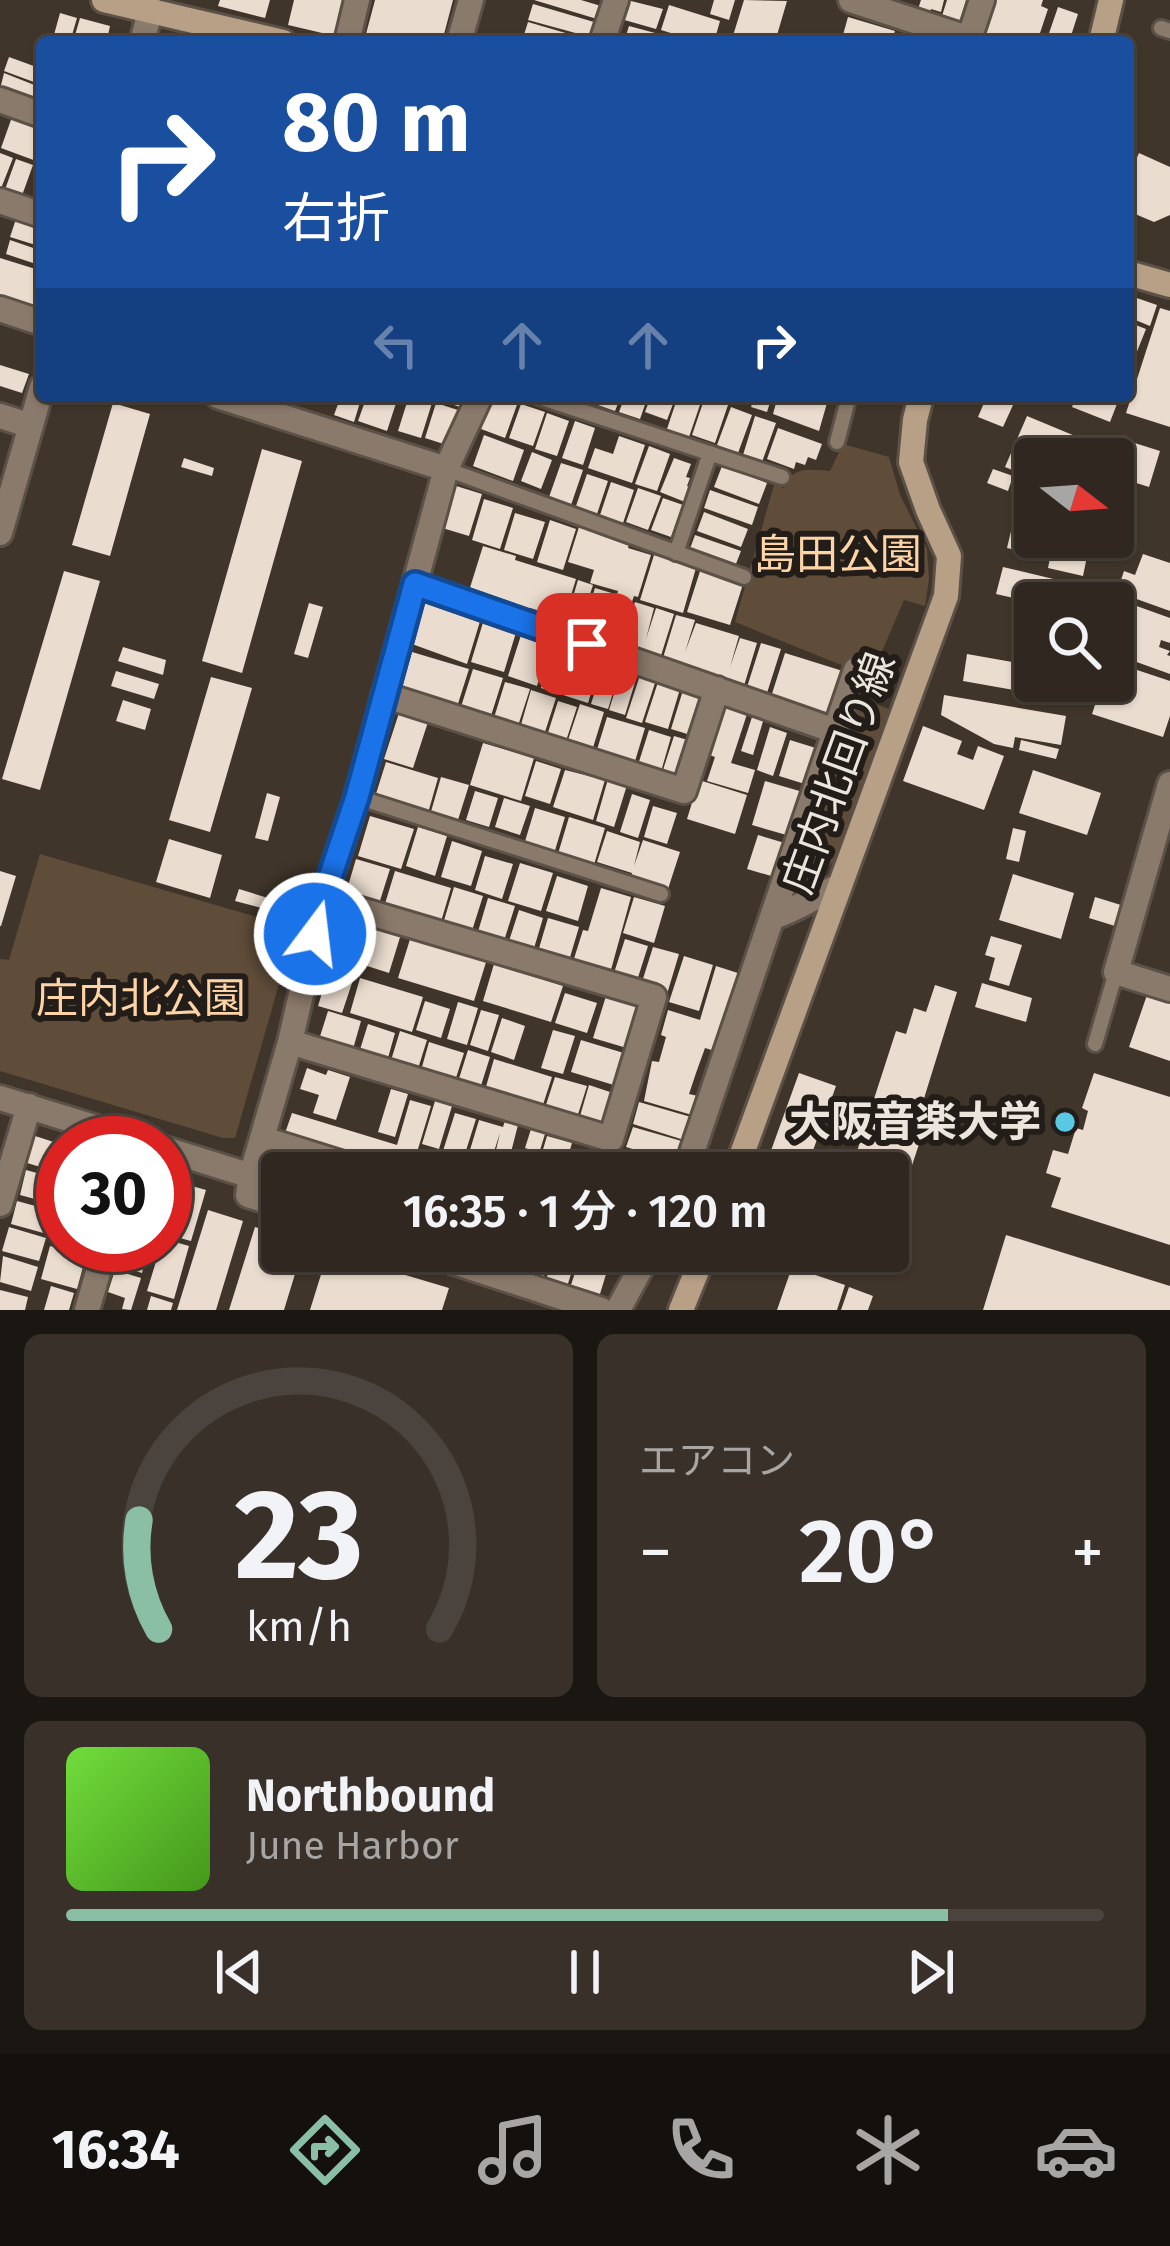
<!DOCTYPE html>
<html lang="ja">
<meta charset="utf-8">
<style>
body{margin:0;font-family:"Fira Sans","Noto Sans JP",sans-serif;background:#383029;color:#f1f3f6;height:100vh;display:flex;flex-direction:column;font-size:45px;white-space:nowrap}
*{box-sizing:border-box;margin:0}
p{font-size:39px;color:#a8a6a5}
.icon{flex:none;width:66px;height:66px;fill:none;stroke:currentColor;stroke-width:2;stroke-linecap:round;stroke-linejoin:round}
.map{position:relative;height:1310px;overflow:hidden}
.panel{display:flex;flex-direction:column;gap:24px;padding:24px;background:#1a1612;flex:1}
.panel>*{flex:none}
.hud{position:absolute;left:36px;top:36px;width:1098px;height:366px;border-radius:12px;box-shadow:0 3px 9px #0004,0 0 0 3px #4b443e;background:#1a4fa0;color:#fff;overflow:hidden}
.needle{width:78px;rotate:107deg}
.controls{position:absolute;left:1014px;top:438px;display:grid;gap:24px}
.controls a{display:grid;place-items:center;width:120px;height:120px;border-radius:12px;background:#302820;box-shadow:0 3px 9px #0004,0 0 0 3px #4b443e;font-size:60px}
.speed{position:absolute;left:36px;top:1116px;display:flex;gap:24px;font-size:60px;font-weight:700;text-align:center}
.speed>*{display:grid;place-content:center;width:156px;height:156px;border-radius:50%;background:#302820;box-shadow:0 3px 9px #0004,0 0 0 3px #4b443e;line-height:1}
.speed .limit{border:18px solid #d22;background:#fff;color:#111}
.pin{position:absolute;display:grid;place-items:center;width:102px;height:102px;color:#fff;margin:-51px;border-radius:24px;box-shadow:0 6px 18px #0006}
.me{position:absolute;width:132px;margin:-66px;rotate:15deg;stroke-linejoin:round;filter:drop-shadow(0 0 9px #0008)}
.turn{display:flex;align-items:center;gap:42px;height:252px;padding:0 48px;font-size:54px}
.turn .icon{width:156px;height:156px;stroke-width:2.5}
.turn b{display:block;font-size:84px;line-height:102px}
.lanes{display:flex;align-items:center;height:114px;padding:0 48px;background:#0003;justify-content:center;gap:60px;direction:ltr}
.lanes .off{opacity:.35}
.big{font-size:90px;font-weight:600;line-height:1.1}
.panel .widget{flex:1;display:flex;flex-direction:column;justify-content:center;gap:18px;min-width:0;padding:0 42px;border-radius:18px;background:#383029}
.panel .dial{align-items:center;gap:0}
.dial svg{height:312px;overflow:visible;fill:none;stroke:#4b443e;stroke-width:7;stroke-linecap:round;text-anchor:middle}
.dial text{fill:#f1f3f6;stroke:none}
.song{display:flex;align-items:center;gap:36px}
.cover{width:144px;height:144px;border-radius:18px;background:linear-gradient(135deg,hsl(100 70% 55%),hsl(100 70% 35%))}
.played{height:12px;border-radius:6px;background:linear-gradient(90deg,#8abfa5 85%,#4b443e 85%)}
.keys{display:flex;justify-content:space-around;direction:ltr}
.heat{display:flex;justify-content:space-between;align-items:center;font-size:66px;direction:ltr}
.panel .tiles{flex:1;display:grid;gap:24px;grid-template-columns:1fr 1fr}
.widget:last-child{grid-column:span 2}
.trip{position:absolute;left:261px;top:1152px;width:648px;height:120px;border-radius:12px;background:#302820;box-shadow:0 3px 9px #0004,0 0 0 3px #4b443e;font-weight:600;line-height:120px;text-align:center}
.tab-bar{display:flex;height:192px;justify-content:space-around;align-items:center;background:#13100d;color:#a8a6a5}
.tab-bar .icon{width:84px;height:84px}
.tab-bar .selected{color:#8abfa5}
.tab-bar b{font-size:54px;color:#f1f3f6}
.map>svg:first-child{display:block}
</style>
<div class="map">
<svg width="1170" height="1310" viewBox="0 0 1170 1310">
<rect width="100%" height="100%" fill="#40352a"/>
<path fill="#604d39" d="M843,444L889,457L900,495L927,549L929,579L925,606L904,600L871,677L735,622L774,485L784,488C793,465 809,470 830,471Z
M854,696L889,709L833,862L795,900L787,904Z
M40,854L295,928L235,1138H223L0,1071V959L9,960Z"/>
<path fill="#eadcce" d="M220,0H270L265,18L218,6Z
M294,0H343L335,36L288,25Z
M375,0H453L442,42H395L366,34Z
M534,0H581L601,6L597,19Z
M627,0L663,9L656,29L621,19Z
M714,0H735L729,20L710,14Z
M744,0L787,1L775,42H743L732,39Z
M921,0H944L941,12L931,9L929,15L917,12Z
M947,0H966L959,24L941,19Z
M993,0H1043L1041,6L1048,9L1037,42H979Z
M533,4L594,22L590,37L528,20Z
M669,5L720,21L714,42H700L661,30Z
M1058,7L1078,14L1069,42H1046Z
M60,13L77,18L70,42H52Z
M848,17L895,31L891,42H841Z
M80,18L110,26L108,35L120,38L119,42H73Z
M528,22L593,41V42H536L523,38Z
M629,26L670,37L669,42H624Z
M9,57L42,69V85L4,71Z
M4,73L42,88V104L0,89Z
M12,117L42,128V144L36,161L1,148Z
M0,153L13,158L0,191Z
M1139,153L1170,167V215L1154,222L1128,211V178Z
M16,159L33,165L20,201L3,195Z
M16,219L42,228V247L10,237Z
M10,240L42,251V266L6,254Z
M0,258L42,271V307L37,312L0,300Z
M1128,295L1157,305L1150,326L1128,317Z
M1160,308L1170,311V427L1126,413Z
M1128,322L1146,329L1128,374Z
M0,365L29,374L22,393L0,386Z
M341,396H362L354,422L334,415Z
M367,396H385L397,400L387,431L358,421Z
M409,396L432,403L421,438L398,431Z
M427,396H464L460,407Z
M492,396H502L518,402L505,438L481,429Z
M594,396H621L615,411L592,403Z
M625,396H648L640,419L619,412Z
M651,396H676L667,420L645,412Z
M678,396H703L689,437L667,429Z
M755,396H772L767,412L751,407Z
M778,396H829L819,431L773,414Z
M987,396L1013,405L1003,427L978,417Z
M1076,396H1120L1110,422L1072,407Z
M705,397L728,405L715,443L692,435Z
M113,403L150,414L110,556L72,545Z
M436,403L461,411L450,446L425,438Z
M521,404L545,412L533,446L509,438Z
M731,407L752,415L738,453L717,445Z
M547,413L569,421L557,456L535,449Z
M755,416L776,423L762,462L743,455Z
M1027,416L1092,443L1095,459H1035V479L1005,467Z
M575,421L595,428L583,465L562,458Z
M778,428L822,444L816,460L808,457L805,465L796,462L794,469L767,459Z
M484,435L524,450L513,481L473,466Z
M619,436L645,445L632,483L588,468L595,448L613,454Z
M1122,439L1160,451L1149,487L1117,477L1122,460L1116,458Z
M649,446L670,454L657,491L635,484Z
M262,449L302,461L242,673L202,661Z
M532,452L552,460L541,489L521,481Z
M184,458L214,468L212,476L181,467Z
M674,458L691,464L686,477L690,478L687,486L690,487L685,502L660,492Z
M561,463L583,470L571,505L549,497Z
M722,466L767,483L759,504L714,487Z
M993,469L1013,476L1008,491L987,483Z
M587,474L608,481L597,514L576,506Z
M611,482L634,490L623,523L600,515Z
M453,485L482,494L469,536L439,527Z
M638,488L661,496L648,530L626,522Z
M710,490L758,507L752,525L704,508Z
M663,498L683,505L671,537L651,530Z
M1019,498L1035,502V537H1091L1083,576L1048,568L1050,558L1007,548Z
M484,499L513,508L500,549L472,540Z
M704,512L748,529L741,547L697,531Z
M515,513L545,522L533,559L504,550Z
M550,520L576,529L563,570L537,562Z
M579,527L629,544L628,548L651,555L638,597L634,596L616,648L602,643L618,591L590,583L594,570L568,562Z
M695,535L741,551L734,569L688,554Z
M483,546L516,556L515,560L576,579L562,625L541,618L543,612L530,608L527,617L468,594Z
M1143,554L1170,563V611L1117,592L1124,571L1135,575Z
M654,555L696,568L683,613L640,600Z
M1003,567L1091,588L1087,603H1035L996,594Z
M701,568L744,581L730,625L687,612Z
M64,571L100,581L40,790L2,779Z
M578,580L593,585L580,625L566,620Z
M595,588L615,594L600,639L581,633Z
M1120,600L1170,618V643L1161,640L1159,647L1170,651L1167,655L1170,656V674L1117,655L1126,628L1113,623Z
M635,602L654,608L646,639L656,608L674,614L659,662L620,649Z
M309,603L323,607L308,658L294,654Z
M425,603L481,618L467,664L412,644Z
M676,615L695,620L685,652L696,623L739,636L730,667L740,638L757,643L743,689L662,661Z
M485,616L518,626L504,672L471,662Z
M522,632L551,641L537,686L508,676Z
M761,643L781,649L767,693L747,687Z
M555,644L602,658L588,703L541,688Z
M123,647L166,660L163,675L118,661Z
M412,652L469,669L456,710L400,692Z
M785,653L846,672L832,719L770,700Z
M967,654L1035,666V681H1074L1070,700L963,681Z
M1113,662L1170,681V716L1163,737L1092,714L1103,681H1113Z
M603,665L620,670L608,709L591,704Z
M473,669L503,678L489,722L459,713Z
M116,671L159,684L154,699L111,686Z
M621,671L637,676L625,715L609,710Z
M640,675L656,680L642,723L626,718Z
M211,677L252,688L210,832L169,820Z
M505,682L530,689L517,729L493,721Z
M658,682L680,689L668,729L645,722Z
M684,687L710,695L697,737L671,729Z
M531,690L556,698L544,735L520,728Z
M944,695L1066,716L1061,745L1015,737L1013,748L994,744L941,715Z
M123,700L151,709L145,730L116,721Z
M558,701L577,707L564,747L545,742Z
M580,704L604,712L591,754L566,746Z
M722,704L748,711L731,763L755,770L748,793L707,781L715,757L707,754Z
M399,713L428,722L413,768L384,759Z
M753,714L764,718L753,755L741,751Z
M607,717L645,728L633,768L595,756Z
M923,726L962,741L957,754L973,760L978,746L1004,756L984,810L903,781Z
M770,727L787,733L773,776L757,770Z
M649,730L671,737L660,775L637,768Z
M674,736L691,741L679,782L661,776Z
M790,740L819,749L808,785L779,776Z
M1021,740L1059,749L1056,759L1019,750Z
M483,743L534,758L521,801L470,785Z
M536,761L561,769L550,804L525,796Z
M386,762L438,778L428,813L375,797Z
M565,770L605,780L593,820L553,807Z
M1033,770L1101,793L1087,835L1019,813Z
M441,777L469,785L457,823L430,815Z
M608,779L627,785L614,827L596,821Z
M699,780L747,795L735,834L687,819Z
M765,781L803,792L790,836L752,825Z
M475,791L498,798L489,827L466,820Z
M267,793L280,797L268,841L255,838Z
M632,794L650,800L638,838L620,832Z
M504,798L530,806L520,835L495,827Z
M653,806L677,813L667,844L644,837Z
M535,808L565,817L553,857L523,848Z
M370,816L414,829L401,869L358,856Z
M569,817L605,828L593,868L557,857Z
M418,827L447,836L435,876L406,866Z
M1013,828L1026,831L1019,862L1006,859Z
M607,831L640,842L634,866L643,840L680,852L668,889L631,877L632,873L597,862Z
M758,835L788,844L778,878L747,869Z
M169,839L222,855L210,898L156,882Z
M452,841L482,851L471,886L441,877Z
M485,856L513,864L502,899L475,890Z
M356,859L390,869L378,907L345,896Z
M520,863L553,873L541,911L508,901Z
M0,871L16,876L1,926H0Z
M395,871L451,888L440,925L384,907Z
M1013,874L1074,893L1061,939L999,920Z
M557,876L588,886L578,921L546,911Z
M454,887L483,896L470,937L442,927Z
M601,888L631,897L609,977L572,965L583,930L588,931Z
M239,889L268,898L265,909L235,901Z
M634,897L665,906L654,943L623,933Z
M1095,897L1121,905L1115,926L1089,918Z
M488,898L515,906L503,944L477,935Z
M519,910L543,918L532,955L507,947Z
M548,918L579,927L568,964L537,955Z
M350,919L401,934L389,973L339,957Z
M411,936L487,959L474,1001L398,978Z
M991,936L1022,945L1009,986L989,980L995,958L985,955Z
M625,939L648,946L635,987L612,979Z
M653,947L679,954L667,994L641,985Z
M684,956L713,965L699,1011L669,1002Z
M494,964L563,986L551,1022L483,1001Z
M716,966L741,974L718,1052L705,1048L696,1073L689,1094L698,1096L692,1115L644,1101L652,1061L659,1062L666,1037L661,1035L668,1010L700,1020Z
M330,967L355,974L342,1013L318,1006Z
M360,978L423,997L412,1032L350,1013Z
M982,983L1032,998L1026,1022L975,1007Z
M935,985L957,992L917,1121L926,1123L888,1238V1173H850L896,1031L906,1034L914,1008L926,1012Z
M565,993L597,1003L587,1033L555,1023Z
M1147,995L1170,1002V1061L1129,1047Z
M606,996L643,1007L630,1049L593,1038Z
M425,1001L450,1009L441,1038L416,1030Z
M458,1002L478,1008L467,1045L447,1039Z
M481,1010L499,1015L488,1051L470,1045Z
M328,1011L361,1021L351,1056L317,1046Z
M502,1018L525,1026L514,1060L491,1052Z
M368,1024L395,1033L386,1065L358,1056Z
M553,1030L575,1036L563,1074L541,1068Z
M400,1031L427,1040L416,1075L389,1067Z
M581,1040L627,1054L617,1086L571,1072Z
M429,1042L464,1053L454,1084L420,1074Z
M468,1050L490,1057L479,1092L457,1085Z
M494,1059L552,1077L540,1114L483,1097Z
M307,1068L326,1075L328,1070L350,1077L336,1120L313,1113L319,1095L300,1089Z
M799,1073L836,1086L805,1173H771L764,1170Z
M1094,1073L1170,1097V1245L1051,1207L1061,1178L1046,1173L1053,1150L1068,1154L1076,1128L1083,1130L1088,1111L1082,1108Z
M555,1077L587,1086L575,1124L543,1114Z
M589,1085L616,1094L604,1132L578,1123Z
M391,1089L408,1094L395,1137L378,1132Z
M410,1100L431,1106L418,1149L427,1152L421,1173H404L284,1136L292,1113L397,1145Z
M435,1101L452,1106L439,1149L422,1144Z
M639,1102L691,1117L684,1140L633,1124Z
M455,1113L476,1119L463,1160L442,1154Z
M479,1120L503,1127L505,1121L518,1125L510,1156L528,1161L531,1150L525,1148L531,1129L545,1134L533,1173L493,1163L500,1133L489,1167L467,1160Z
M633,1127L685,1142L678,1163L626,1147Z
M32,1135L63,1145V1174L24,1162Z
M547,1136L572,1143L563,1173H536Z
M600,1153L621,1159L616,1173H594Z
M429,1155L463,1165L461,1173H424Z
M625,1157L673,1172V1173H620Z
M279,1161L317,1172L316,1173H282V1193L270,1189Z
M26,1170L63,1180L57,1205L20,1195Z
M178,1182L206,1190L191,1241L165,1234Z
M17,1201L54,1211L47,1234L11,1224Z
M208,1210L243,1221L216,1310H177Z
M9,1227L46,1238L39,1261L2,1251Z
M255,1227L282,1235V1251H302L284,1310H229Z
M1006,1235L1170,1286V1310H983Z
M165,1239L189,1246L174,1299L147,1291L161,1245H165Z
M50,1246L86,1256L77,1289L41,1279Z
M115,1248L146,1258L142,1273L110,1263Z
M483,1251H531L523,1276L479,1262Z
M532,1251H552L542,1282L524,1277Z
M555,1251L578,1252L565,1293L544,1286Z
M582,1251L610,1261L600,1294L571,1285Z
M876,1251L873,1261L853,1254L848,1270L791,1252Z
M328,1252L449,1288L442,1310H310Z
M3,1256L38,1267L31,1291L0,1282Z
M792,1267L845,1285L837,1310H777Z
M115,1270L141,1278L131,1310L122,1309L125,1298L108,1292Z
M51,1286L74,1293L69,1310H44Z
M849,1287L873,1296L868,1310H841Z
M0,1290L28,1297L25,1310H0Z
M151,1296L173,1303L171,1310H147Z"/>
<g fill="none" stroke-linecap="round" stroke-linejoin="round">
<defs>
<path id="lane" d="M1161,28L1170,31
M536,396L782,477
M837,442L849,396
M446,469L744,577
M676,553L710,453
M357,797L661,894
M1095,1044L1116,972"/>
<path id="street" d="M851,0L970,39
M142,42L147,23L148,0
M347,42L357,0
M459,42L471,0
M602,42L616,0
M968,42L982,0
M0,100L42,115
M0,201L42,215
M0,309L42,323
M218,396L446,469
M0,416L31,426
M0,533L42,387
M415,584L835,731
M384,695L684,791L717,689
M1170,784L1116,972L1170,989
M773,917C797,910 814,896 838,887
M290,1042L611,1139L654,997L323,899
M0,1098L146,1143
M263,1139L372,1173
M165,1149L251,1176L290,1042L323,899L357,797L446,469L480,396
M685,1173L856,670
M251,1176L248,1195L282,1206
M0,1204L29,1106
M420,1251L601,1310
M621,1251L647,1259
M87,1310L106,1245
M618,1310L650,1251"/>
<path id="secondary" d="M104,0L283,42
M1101,42L1111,0
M1128,273L1170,285
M735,1173L946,596L949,556L928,510L911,462L915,420L921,396
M681,1310L705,1251"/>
</defs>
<use href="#lane" stroke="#5c5147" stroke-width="20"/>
<use href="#street" stroke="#5c5147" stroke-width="30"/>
<use href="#secondary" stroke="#5c5147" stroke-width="30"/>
<use href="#lane" stroke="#8a7a6b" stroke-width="14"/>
<use href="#street" stroke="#8a7a6b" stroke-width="24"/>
<use href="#secondary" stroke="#b8a087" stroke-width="24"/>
</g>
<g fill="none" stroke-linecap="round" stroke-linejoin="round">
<defs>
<path id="route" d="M315,934L323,898L357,797L415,584L587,644"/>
</defs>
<use href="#route" stroke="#114b97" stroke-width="30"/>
<use href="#route" stroke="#1a73e8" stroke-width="21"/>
</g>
<circle fill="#59c8e5" stroke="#221d18" stroke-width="4.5" cx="1065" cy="1122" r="12"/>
<g text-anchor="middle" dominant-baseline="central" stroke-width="12" stroke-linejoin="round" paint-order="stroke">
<g font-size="42" fill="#fed3a5" stroke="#221d18">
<text x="838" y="555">島田公園</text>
<text x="141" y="999">庄内北公園</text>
</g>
<g font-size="42" fill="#ece5de" stroke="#221d18">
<text transform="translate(839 773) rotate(-70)">庄内北回り線</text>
</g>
<g font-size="42" font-weight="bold" fill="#ece5de" stroke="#221d18" text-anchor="end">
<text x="1041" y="1122">大阪音楽大学</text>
</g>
</g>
</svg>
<div class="controls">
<a><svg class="needle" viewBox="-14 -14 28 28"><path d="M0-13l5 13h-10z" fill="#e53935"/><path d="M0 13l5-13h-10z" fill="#a8a6a5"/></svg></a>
<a><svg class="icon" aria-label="search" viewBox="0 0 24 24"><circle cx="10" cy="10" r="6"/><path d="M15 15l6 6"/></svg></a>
</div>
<div class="speed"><div class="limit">30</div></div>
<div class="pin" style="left:587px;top:644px;background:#d93025"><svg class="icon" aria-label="arrive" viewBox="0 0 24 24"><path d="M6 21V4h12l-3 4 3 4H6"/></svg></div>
<svg class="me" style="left:315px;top:934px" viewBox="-20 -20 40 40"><circle r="17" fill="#1a73e8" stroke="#fff" stroke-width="3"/><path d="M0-11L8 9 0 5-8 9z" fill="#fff"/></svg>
<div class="trip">16:35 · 1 分 · 120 m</div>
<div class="hud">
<div class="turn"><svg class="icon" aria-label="right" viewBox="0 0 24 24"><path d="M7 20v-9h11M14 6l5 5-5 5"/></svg><div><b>80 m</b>右折</div></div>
<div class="lanes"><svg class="icon off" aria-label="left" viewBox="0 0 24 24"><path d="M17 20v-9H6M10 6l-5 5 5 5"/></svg><svg class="icon off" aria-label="ahead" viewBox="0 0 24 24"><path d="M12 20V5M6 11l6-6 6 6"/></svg><svg class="icon off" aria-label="ahead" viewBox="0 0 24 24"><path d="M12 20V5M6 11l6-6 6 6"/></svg><svg class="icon" aria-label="right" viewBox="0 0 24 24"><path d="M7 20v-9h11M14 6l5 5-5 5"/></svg></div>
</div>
</div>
<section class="panel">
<div class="tiles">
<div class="widget dial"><svg viewBox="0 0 100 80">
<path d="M14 69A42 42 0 1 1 86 69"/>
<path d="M14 69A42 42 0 0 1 9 41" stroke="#8abfa5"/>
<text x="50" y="56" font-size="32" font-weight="700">23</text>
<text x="50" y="72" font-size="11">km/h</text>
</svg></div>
<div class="widget"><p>エアコン</p>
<div class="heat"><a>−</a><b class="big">20°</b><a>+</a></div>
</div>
<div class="widget">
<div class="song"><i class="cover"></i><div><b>Northbound</b><p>June Harbor</p></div></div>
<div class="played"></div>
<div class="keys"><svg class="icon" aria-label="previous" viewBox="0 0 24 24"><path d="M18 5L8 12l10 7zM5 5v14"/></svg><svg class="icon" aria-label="pause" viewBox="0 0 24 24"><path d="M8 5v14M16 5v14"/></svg><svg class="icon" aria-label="next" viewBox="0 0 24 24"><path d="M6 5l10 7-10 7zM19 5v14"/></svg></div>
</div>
</div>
</section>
<nav class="tab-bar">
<b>16:34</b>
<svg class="icon selected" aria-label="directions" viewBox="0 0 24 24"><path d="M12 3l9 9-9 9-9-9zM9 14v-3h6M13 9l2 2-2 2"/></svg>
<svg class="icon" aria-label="music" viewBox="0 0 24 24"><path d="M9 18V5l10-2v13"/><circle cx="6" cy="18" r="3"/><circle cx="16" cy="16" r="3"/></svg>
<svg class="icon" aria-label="phone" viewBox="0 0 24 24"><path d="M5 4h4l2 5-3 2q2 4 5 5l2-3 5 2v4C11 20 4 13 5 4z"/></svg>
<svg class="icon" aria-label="climate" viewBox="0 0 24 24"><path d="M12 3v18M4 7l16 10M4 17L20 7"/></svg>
<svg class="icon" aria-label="car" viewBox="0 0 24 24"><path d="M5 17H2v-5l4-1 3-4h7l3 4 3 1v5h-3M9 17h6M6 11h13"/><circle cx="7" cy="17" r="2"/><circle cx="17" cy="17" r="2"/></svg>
</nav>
